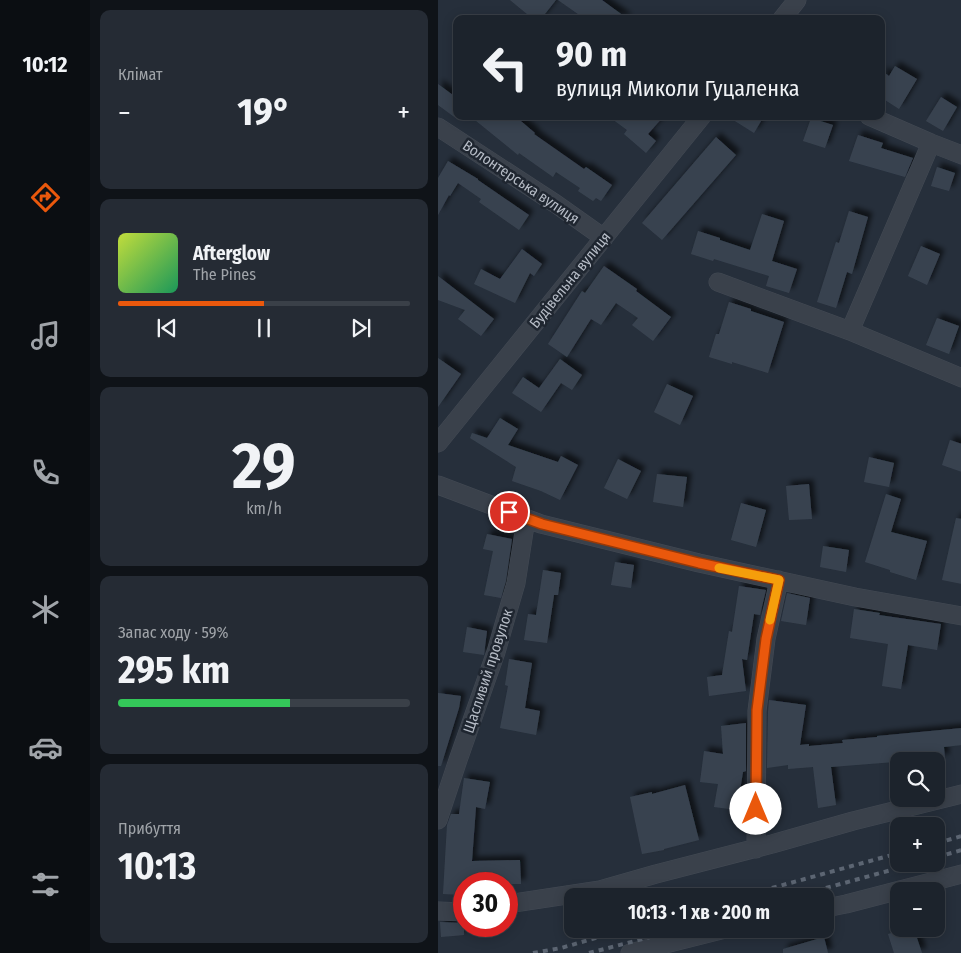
<!DOCTYPE html>
<html lang="uk">
<meta charset="utf-8">
<style>
body{margin:0;font-family:"Fira Sans Condensed",sans-serif;background:#252b34;color:#f1f3f6;height:100vh;display:flex;flex-direction:column;font-size:19px;white-space:nowrap}
*{box-sizing:border-box;margin:0}
p{font-size:16px;color:#a0a4a9}
.icon{flex:none;width:28px;height:28px;fill:none;stroke:currentColor;stroke-width:2;stroke-linecap:round;stroke-linejoin:round}
.map{position:relative;flex:1;overflow:hidden}
.panel{display:flex;flex-direction:column;gap:10px;padding:10px;background:#0f1318;width:348px}
.panel>*{flex:none}
.top-card{position:absolute;left:15px;top:15px;width:432px;height:105px;border-radius:10px;box-shadow:0 2px 12px #0003,0 0 0 1px #3a4048;background:#1c232c;color:#f1f3f6;overflow:hidden}
.controls{position:absolute;left:452px;top:752px;display:grid;gap:10px}
.controls a{display:grid;place-items:center;width:55px;height:55px;border-radius:10px;background:#1c232c;box-shadow:0 2px 12px #0003,0 0 0 1px #3a4048;font-size:25px}
.speed{position:absolute;left:15px;top:872px;display:flex;gap:10px;font-size:25px;font-weight:700;text-align:center}
.speed>*{display:grid;place-content:center;width:65px;height:65px;border-radius:50%;background:#1c232c;box-shadow:0 2px 12px #0003,0 0 0 1px #3a4048;line-height:1}
.speed .limit{border:8px solid #d22;background:#fff;color:#111}
.pin{position:absolute;display:grid;place-items:center;width:42px;height:42px;color:#fff;margin:-21px;border:2px solid #fff;border-radius:50%;box-shadow:0 1px 5px #0007}
.me{position:absolute;width:55px;margin:-28px;rotate:0deg;stroke-linejoin:round;filter:drop-shadow(0 0 4px #0008)}
.turn{display:flex;align-items:center;gap:18px;height:105px;padding:0 20px;font-size:22px}
.turn .icon{width:65px;height:65px;stroke-width:2.5}
.turn b{display:block;font-size:35px;line-height:42px}
.big{font-size:38px;font-weight:700;line-height:1.1}
.panel .tile{flex:1;display:flex;flex-direction:column;justify-content:center;gap:8px;min-width:0;padding:0 18px;border-radius:10px;background:#252b34}
.panel .dial{align-items:center;gap:0}
.dial b{font-size:65px;line-height:1}
.song{display:flex;align-items:center;gap:15px}
.cover{width:60px;height:60px;border-radius:8px;background:linear-gradient(135deg,hsl(70 70% 55%),hsl(150 70% 35%))}
.played{height:5px;border-radius:2px;background:linear-gradient(90deg,#ea580c 50%,#3a4048 50%)}
.keys{display:flex;justify-content:space-around;direction:ltr}
.heat{display:flex;justify-content:space-between;align-items:center;font-size:28px;direction:ltr}
.charge{height:8px;border-radius:4px;background:linear-gradient(90deg,#34c759 59%,#3a4048 0)}
.trip{position:absolute;left:126px;top:888px;width:270px;height:50px;border-radius:10px;background:#1c232c;box-shadow:0 2px 12px #0003,0 0 0 1px #3a4048;font-weight:700;line-height:50px;text-align:center}
main{display:flex;flex:1;min-height:0}
.tab-bar{display:flex;flex-direction:column;width:90px;justify-content:space-around;align-items:center;background:#0b0e12;color:#a0a4a9}
.tab-bar .icon{width:35px;height:35px}
.tab-bar .current{color:#ea580c}
.tab-bar b{font-size:22px;color:#f1f3f6}
.map>svg:first-child{display:block}
</style>
<main>
<nav class="tab-bar">
<b>10:12</b>
<svg class="icon current" aria-label="directions" viewBox="0 0 24 24"><path d="M12 3l9 9-9 9-9-9zM9 14v-3h6M13 9l2 2-2 2"/></svg>
<svg class="icon" aria-label="music" viewBox="0 0 24 24"><path d="M9 18V5l10-2v13"/><circle cx="6" cy="18" r="3"/><circle cx="16" cy="16" r="3"/></svg>
<svg class="icon" aria-label="phone" viewBox="0 0 24 24"><path d="M5 4h4l2 5-3 2q2 4 5 5l2-3 5 2v4C11 20 4 13 5 4z"/></svg>
<svg class="icon" aria-label="climate" viewBox="0 0 24 24"><path d="M12 3v18M4 7l16 10M4 17L20 7"/></svg>
<svg class="icon" aria-label="car" viewBox="0 0 24 24"><path d="M5 17H2v-5l4-1 3-4h7l3 4 3 1v5h-3M9 17h6M6 11h13"/><circle cx="7" cy="17" r="2"/><circle cx="17" cy="17" r="2"/></svg>
<svg class="icon" aria-label="filters" viewBox="0 0 24 24"><path d="M4 7h16M4 17h16"/><circle cx="9" cy="7" r="2"/><circle cx="15" cy="17" r="2"/></svg>
</nav>
<section class="panel">
<div class="tile"><p>Клімат</p>
<div class="heat"><a>−</a><b class="big">19°</b><a>+</a></div>
</div>
<div class="tile">
<div class="song"><i class="cover"></i><div><b>Afterglow</b><p>The Pines</p></div></div>
<div class="played"></div>
<div class="keys"><svg class="icon" aria-label="previous" viewBox="0 0 24 24"><path d="M18 5L8 12l10 7zM5 5v14"/></svg><svg class="icon" aria-label="pause" viewBox="0 0 24 24"><path d="M8 5v14M16 5v14"/></svg><svg class="icon" aria-label="next" viewBox="0 0 24 24"><path d="M6 5l10 7-10 7zM19 5v14"/></svg></div>
</div>
<div class="tile dial"><b>29</b><p>km/h</p></div>
<div class="tile"><p>Запас ходу · 59%</p><b class="big">295 km</b><div class="charge"></div></div>
<div class="tile"><p>Прибуття</p><b class="big">10:13</b></div>
</section>
<div class="map">
<svg width="524" height="953" viewBox="0 0 524 953">
<defs>
<filter id="shadow"><feDropShadow dx="4.5" dy="-4.5" stdDeviation="2.5" flood-color="#0009"/></filter>
</defs>
<rect width="100%" height="100%" fill="#262f3b"/>
<path fill="#394350" filter="url(#shadow)" d="M72,0H118L103,19H95Z
M120,0H164L190,19H147Z
M457,66L479,79L461,109L444,98V71L451,76Z
M0,84L19,98V119L0,105Z
M503,97L519,107L505,131L488,121Z
M32,116H77L97,133L96,134L146,169L148,167L174,185L163,201L158,198L155,201L140,191L142,188L118,172L115,177L81,153L80,155Z
M170,116H192L198,121L202,116H226L210,134L218,141L208,153L186,134L189,130Z
M289,116H326L316,133Z
M373,118L395,125L387,148L365,141Z
M420,135L445,143L443,148L475,158L467,177L411,161Z
M278,137L298,155L224,240L204,223Z
M10,161L40,179V180L91,215L81,230L41,202L43,199L20,183L12,196L11,195L0,215V178Z
M499,167L517,173L511,191L493,186Z
M411,211L430,217L414,274L409,272L398,308L379,302L398,242L401,243Z
M324,214L346,221L334,261L359,269L351,293L328,286L331,276L276,259L275,261L253,254L260,231L282,238V240L312,250Z
M483,246L502,254L489,285L470,276Z
M84,249L104,264L96,276L92,273L77,303L36,284L43,269L62,279Z
M166,266L199,289L198,291L233,317L215,341L194,325L200,318L178,303L163,325L153,319L129,357L110,344L144,291L147,293Z
M0,276L56,319L43,336L20,319L27,310L0,300Z
M291,302L313,309V311L346,322L330,373L294,362V364L271,357L278,334H281Z
M499,318L521,326L511,354L488,345Z
M0,358L23,374L0,407Z
M122,359L144,375L134,390L123,383L103,412L74,393L85,377L101,388Z
M229,384L255,396L242,425L216,412Z
M62,418L80,429L70,445L120,462L123,456L140,465L122,500L103,491L74,481L78,467L32,438L34,433L49,438Z
M512,440L524,444V472L504,465Z
M431,457L456,463L451,487L426,482Z
M180,459L203,471L189,499L166,488Z
M219,474L249,477L245,507L215,502Z
M371,484L374,519L351,520L348,486Z
M448,494L463,499L453,532L489,541L478,580L452,572V570L427,562Z
M303,503L328,510L318,547L293,540Z
M518,518L524,519V584L504,580Z
M49,534L74,539L68,581L63,598L46,595L55,551L45,549Z
M385,546L411,550L408,572L382,567Z
M177,562L196,565L193,588L173,585Z
M105,570L123,573L120,595H116L109,643L86,640L90,614L98,615Z
M301,586L328,590L322,615L316,614L309,660L304,659L308,691L271,696L269,677L284,675L291,631L294,632Z
M349,593L372,598L368,625L343,621Z
M416,609L442,613L441,615L503,624L499,650L470,645L463,689L444,686L450,644L412,638Z
M29,627L49,631L46,655L25,652Z
M71,659L94,663L87,708L102,711L98,735L62,728L70,686L67,685Z
M0,693L23,696L21,708L3,766H0Z
M331,700L368,705L362,745L371,744V746L405,743L404,740L439,737V736L524,728V745L506,747L507,758L393,767L398,805L380,808L375,767L350,769V765L329,768L330,712Z
M308,723V771L305,772L299,810L276,807L280,784L262,782L266,751L285,754L283,726Z
M26,778L52,782L47,809L38,807L34,861L82,860L83,884H26V895L5,894L9,825L13,814H21Z
M247,785L261,840L226,849V850L204,854L192,797L214,792V794Z
M2,922L26,923V935L3,937Z
M468,929H476L484,953H456L450,934Z
M386,937L390,953H345V949Z"/>
<g fill="none" stroke-linecap="round" stroke-linejoin="round">
<defs>
<path id="minor" d="M344,19L359,0
M431,116L493,143L524,155
M0,127L118,204L166,238
M280,282L412,331L524,378
M412,331L493,143
M0,443L264,116
M0,485L103,524L261,563L417,597L524,616
M0,820L20,760L58,652L78,583L88,519
M318,849L319,711L328,639L341,580
M69,904L162,890L218,874L334,844L415,821L524,794
M388,908L408,904L524,874
M0,911L26,912
M192,953L287,929"/>
</defs>
<use href="#minor" stroke="#434a54" stroke-width="19"/>
<use href="#minor" stroke="#3a414b" stroke-width="18"/>
<path stroke="#5c6572" stroke-width="4" stroke-dasharray="5 5" stroke-linecap="butt" d="M499,843L524,836
M499,857L524,850
M305,896L461,853
M359,896L475,864
M95,953L123,948L189,929
M151,953L243,929"/>
</g>
<g fill="none" stroke-linecap="round" stroke-linejoin="round">
<defs>
<path id="route" d="M71,512L104,524L261,563L341,580L328,639L319,710L318,809"/>
</defs>
<use href="#route" stroke="#983908" stroke-width="12"/>
<use href="#route" stroke="#ea580c" stroke-width="9"/>
<path stroke="#f59e0b" stroke-width="9" d="M281,568L341,580L332,620"/>
</g>
<g text-anchor="middle" dominant-baseline="central" stroke-width="5" stroke-linejoin="round" paint-order="stroke">
<g font-size="15" fill="#b6bcc6" stroke="#1f2630">
<text transform="translate(83 182) rotate(34)">Волонтерська вулиця</text>
<text transform="translate(132 280) rotate(-51)">Будівельна вулиця</text>
<text transform="translate(50 671) rotate(-72)">Щасливий провулок</text>
</g>
</g>
</svg>
<div class="controls">
<a><svg class="icon" aria-label="search" viewBox="0 0 24 24"><circle cx="10" cy="10" r="6"/><path d="M15 15l6 6"/></svg></a>
<a>+</a>
<a>−</a>
</div>
<div class="speed"><div class="limit">30</div></div>
<div class="pin" style="left:71px;top:512px;background:#d93025"><svg class="icon" aria-label="arrive" viewBox="0 0 24 24"><path d="M6 21V4h12l-3 4 3 4H6"/></svg></div>
<svg class="me" style="left:318px;top:809px" viewBox="-20 -20 40 40"><circle r="19" fill="#fff"/><path d="M0-13L10 11 0 6-10 11z" fill="#ea580c"/></svg>
<div class="trip">10:13 · 1 хв · 200 m</div>
<div class="top-card">
<div class="turn"><svg class="icon" aria-label="left" viewBox="0 0 24 24"><path d="M17 20v-9H6M10 6l-5 5 5 5"/></svg><div><b>90 m</b>вулиця Миколи Гуцаленка</div></div>
</div>
</div>
</main>
